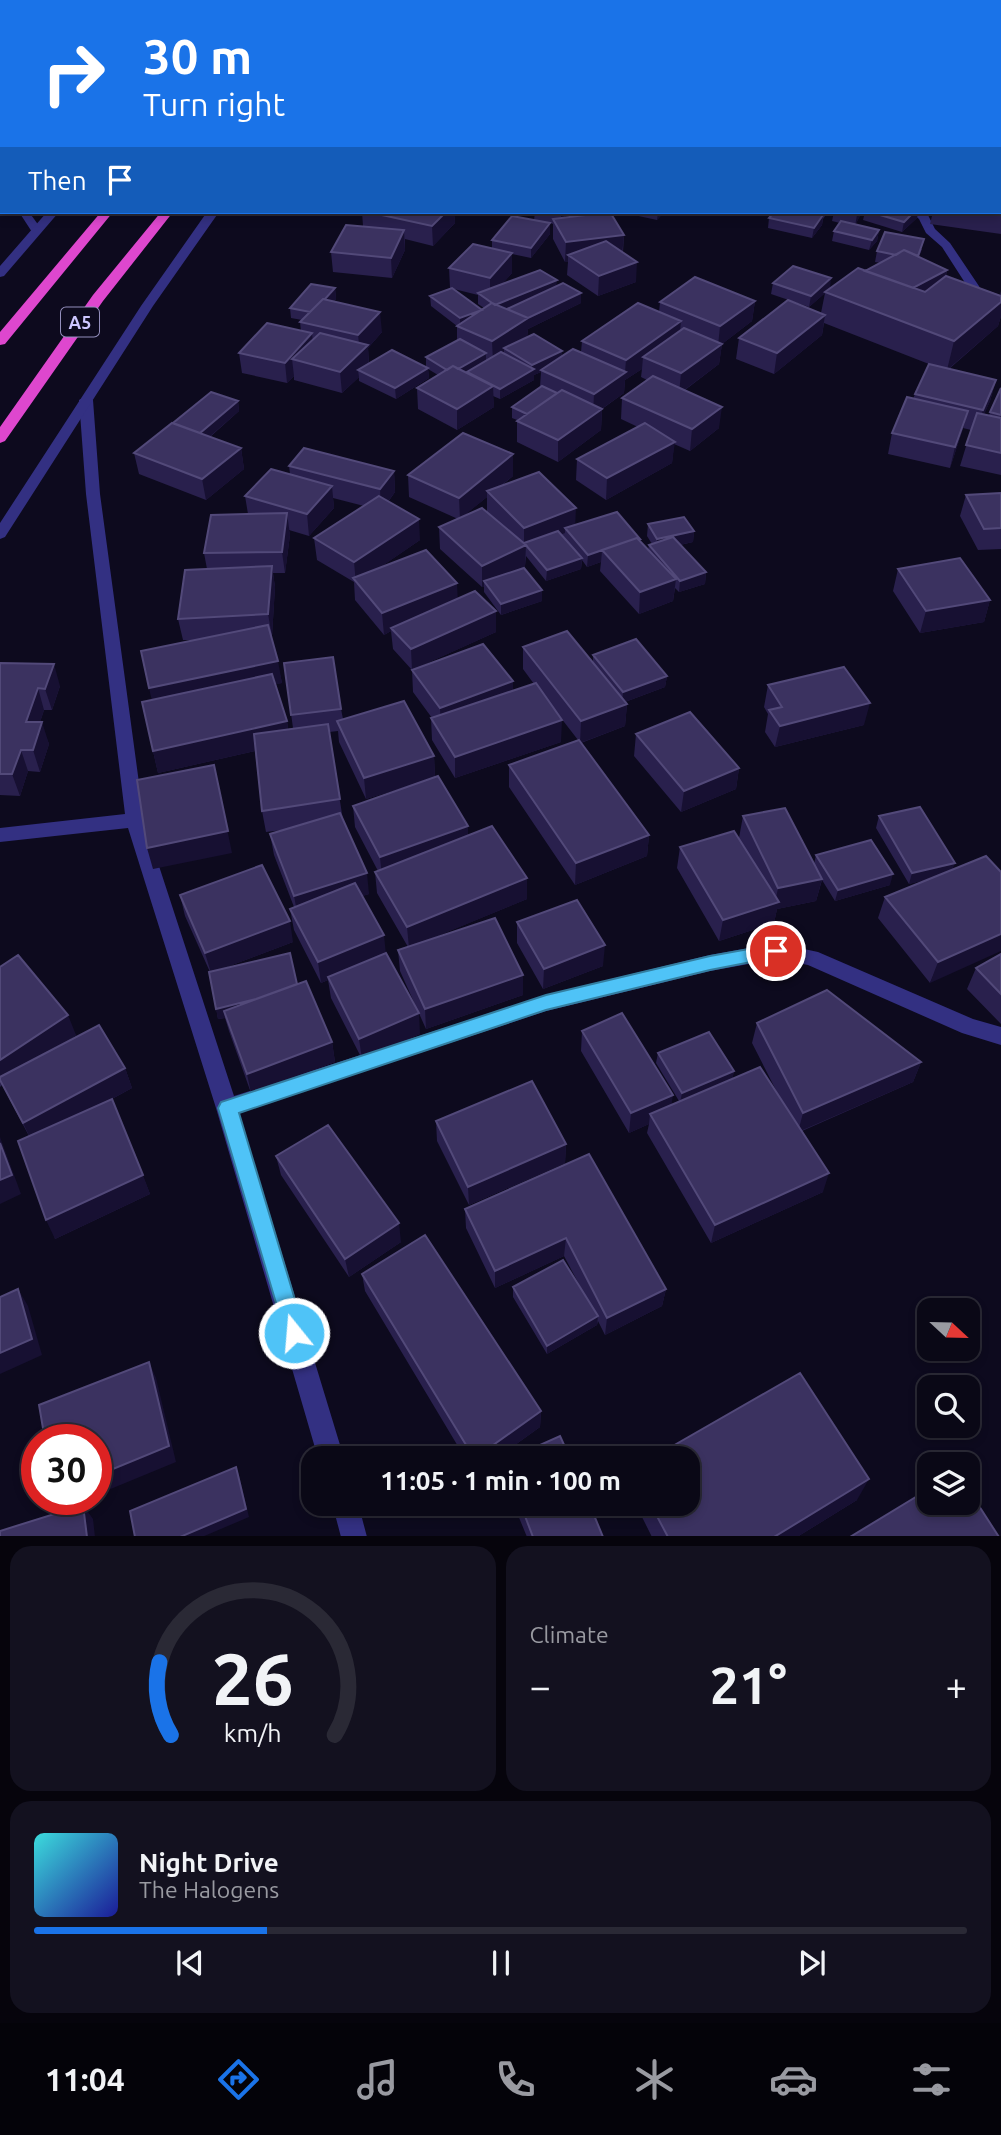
<!DOCTYPE html>
<meta charset="utf-8">
<style>
body{margin:0;font-family:Ubuntu,sans-serif;background:#13111f;color:#f1f3f6;height:100vh;display:flex;flex-direction:column;font-size:26px;white-space:nowrap}
*{box-sizing:border-box;margin:0}
p{font-size:23px;color:#999aa1}
.icon{flex:none;width:38px;height:38px;fill:none;stroke:currentColor;stroke-width:2;stroke-linecap:round;stroke-linejoin:round}
.map{position:relative;height:1536px;overflow:hidden}
.side{display:flex;flex-direction:column;gap:10px;padding:10px;background:#06040c;flex:1}
.side>*{flex:none}
.banner{position:absolute;left:0px;top:0px;width:1001px;height:214px;box-shadow:0 4px 10px #0003,0 0 0 2px #2a2935;background:#1a73e8;color:#fff;overflow:hidden}
.needle{width:46px;rotate:112deg}
.buttons{position:absolute;left:917px;top:1298px;display:grid;gap:14px}
.buttons a{display:grid;place-items:center;width:63px;height:63px;border-radius:14px;background:#0a0816;box-shadow:0 4px 10px #0003,0 0 0 2px #2a2935;font-size:35px}
.speed{position:absolute;left:21px;top:1424px;display:flex;gap:14px;font-size:35px;font-weight:700;text-align:center}
.speed>*{display:grid;place-content:center;width:91px;height:91px;border-radius:50%;background:#0a0816;box-shadow:0 4px 10px #0003,0 0 0 2px #2a2935;line-height:1}
.speed .limit{border:10px solid #d22;background:#fff;color:#111}
.pin{position:absolute;display:grid;place-items:center;width:60px;height:60px;color:#fff;margin:-30px;border:4px solid #fff;border-radius:50%;box-shadow:0 2px 7px #0007}
.me{position:absolute;width:77px;margin:-38px;rotate:343deg;stroke-linejoin:round;filter:drop-shadow(0 0 5px #0008)}
.turn{display:flex;align-items:center;gap:24px;height:147px;padding:0 28px;font-size:32px}
.turn .icon{width:91px;height:91px;stroke-width:2.5}
.turn b{display:block;font-size:49px;line-height:60px}
.then{display:flex;align-items:center;height:66px;padding:0 28px;background:#0003;gap:14px;font-size:26px}
.big{font-size:52px;font-weight:700;line-height:1.1}
.side .card{flex:1;display:flex;flex-direction:column;justify-content:center;gap:10px;min-width:0;padding:0 24px;border-radius:21px;background:#13111f}
.side .dial{align-items:center;gap:0}
.dial svg{height:182px;overflow:visible;fill:none;stroke:#2a2935;stroke-width:7;stroke-linecap:round;text-anchor:middle}
.dial text{fill:#f1f3f6;stroke:none}
.song{display:flex;align-items:center;gap:21px}
.cover{width:84px;height:84px;border-radius:10px;background:linear-gradient(135deg,hsl(180 70% 55%),hsl(240 70% 35%))}
.played{height:7px;border-radius:4px;background:linear-gradient(90deg,#1a73e8 25%,#2a2935 25%)}
.keys{display:flex;justify-content:space-around;direction:ltr}
.heat{display:flex;justify-content:space-between;align-items:center;font-size:38px;direction:ltr}
.side .tiles{flex:1;display:grid;gap:10px;grid-template-columns:1fr 1fr}
.card:last-child{grid-column:span 2}
.trip{position:absolute;left:301px;top:1446px;width:399px;height:70px;border-radius:21px;background:#0a0816;box-shadow:0 4px 10px #0003,0 0 0 2px #2a2935;font-weight:700;line-height:70px;text-align:center}
.dock{display:flex;height:112px;justify-content:space-around;align-items:center;background:#040309;color:#999aa1}
.dock .icon{width:49px;height:49px}
.dock .active{color:#1a73e8}
.dock b{font-size:32px;color:#f1f3f6}
.map>svg:first-child{display:block}
</style>
<div class="map">
<svg width="1001" height="1537" viewBox="0 0 1001 1537">
<rect width="100%" height="100%" fill="#0d0a1e"/>
<g fill="none" stroke-linecap="round" stroke-linejoin="round">
<path fill="#333082" fill-rule="evenodd" d="M658,0H666L657,2Z
M0,158H2V169H0Z
M19,212H29L42,230L40,232H32Z
M911,212L928,215L935,229L950,243L987,298L1001,304V312L978,303L942,247L926,233L919,219Z
M86,396L93,400L100,494L144,820L234,1096L546,995L710,955L776,943L818,952L973,1019L1001,1027V1045L962,1033L808,965L776,959L710,971L546,1011L239,1113L344,1458H318L216,1108L128,828L0,842V828L125,814L86,494L79,400Z
M332,1503H358L367,1537H341Z"/>
<path fill="#333082" fill-rule="evenodd" d="M274,0H283L273,2Z
M395,0H404L394,2Z
M47,212H59L4,276L0,277V266Z
M207,212H219L153,306L5,537L0,539V523L141,306Z"/>
<path fill="#de47ce" fill-rule="evenodd" d="M307,0H317L306,2Z
M364,0H374L363,2Z
M101,212H113L5,344L0,345V332Z
M161,212H173L103,301L5,441L0,443V427L93,295Z"/>
</g>
<path fill="#29204d" fill-rule="evenodd" d="M0,0H103L100,2H2V58H0Z
M461,0H545L543,2H461Z
M576,0H634L633,2H576Z
M667,0H725L723,2H667Z
M742,0H785L784,2H742Z
M877,0H927L925,2H877Z
M999,3L1001,4V72H999Z
M2,80V130H0V82Z
M999,141H1001V234L930,224L933,212H999Z
M362,212H454L455,223L433,246L405,239V250L392,278L333,272L331,252L363,226Z
M501,212H523V216H501Z
M535,212H567L564,218L624,235L623,252L636,282L598,296L567,275L568,262H565L553,239V224L550,223V234L531,258L512,254V273L502,284L557,286L581,303L528,329L527,338L562,356L581,352L582,341L659,312L660,302L755,301L752,321L722,344L719,364L685,390L719,428L690,451L674,444L672,463L606,500L576,480L577,459L638,427L621,419L622,398L647,380L641,377L642,369L625,380L624,393L602,409L601,430L558,462L517,442V420L512,418V407L540,387L541,372L534,375V380L500,399L493,396L494,407L457,430L418,409L417,388L438,375L428,369L429,378L396,399L359,381V377L342,393L294,380V376L287,383L242,373L239,353L301,331L300,322L302,320L291,318L290,308L335,288L336,299L334,301L382,332L368,348L369,364L426,367V357L457,341V326L431,306L430,296L451,288H450L449,268L492,248V240L534,220ZM454,289L478,295V304L484,308L482,310Z
M620,212H664L657,220Z
M774,212H828L823,219L822,225L812,238L768,228L769,218Z
M834,212H862L855,225L879,230L877,241L869,250L832,241L834,231L840,223L832,221Z
M865,212H918L917,218L902,232L863,220Z
M922,249L919,257L947,270L946,276L1000,295L1001,291V316L998,326L949,369L996,380L990,401L984,414L989,415L1001,388V475L960,466L971,430L963,428L950,468L888,454L892,433L913,399L915,394L934,366L824,323L822,335L774,374L736,359L739,338L821,313L825,293L809,307L771,294L773,283L830,289L881,263L875,262L877,251Z
M238,401L239,411L210,437L241,448L244,469L206,500L139,474L134,453Z
M289,466L394,471L395,492L388,502L420,540L379,568L457,598L496,632L416,668L513,681V691L534,684L523,669V647L593,662V655L667,676L665,687L625,702L627,704L625,726L581,743L649,835L647,856L575,885L509,787V765L578,740L554,709L561,742L455,778L432,740L431,718H432L413,692L412,670L393,649L391,631L384,635L355,600L354,582L317,560L314,538L364,506L333,498L334,508L309,536L289,530L290,535L285,573H273L275,587L272,636H271L282,683L275,684L287,721L288,729L293,728L284,663L341,709L343,719L434,756L435,778L468,826V835L527,878V899L420,943L523,975V995L426,1029L400,971L398,950L408,947L377,893L375,872L378,871L355,827L353,806L430,779L366,799L339,742L338,731L329,732L343,820L369,894L362,896L420,1034L362,1059L331,998L328,980L321,983L294,930L290,909L294,907L274,855L270,834L283,830L266,832L262,811L255,751L158,773L153,751L152,700L199,640H183L178,619L207,569L204,553L248,514L245,496L290,474Z
M408,475L513,476L501,486L575,525L640,539V541L648,550L649,545L652,544L647,536L648,524L694,531L693,542L680,545L706,572L705,584L679,592L675,588L673,601L639,614L600,571L601,562L587,567L582,560L581,569L546,581L526,556L525,566L521,569L542,601L501,615L484,592V587H482L440,549L439,527L458,519L409,497ZM487,497V512L463,516Z
M1001,493V549L978,550L960,516L966,495Z
M898,569L990,600L984,622L920,633L893,591Z
M0,663L60,686L52,710H44L40,722L49,744L40,772L28,771L20,796L0,795Z
M768,685L864,725L775,747L765,732L768,714L764,707Z
M636,734L739,768L736,789L681,812L634,756Z
M743,816L814,864L816,855L890,885L835,901L822,880L816,901L777,909L774,923L719,941L677,868L680,847L742,844L739,838Z
M879,816L953,869L986,856L930,983L878,918L885,897L928,879L909,884L876,828Z
M180,895L293,942L224,968L297,984L332,1042L335,1062L251,1093L229,1031L225,1018L218,1019L210,972L185,916Z
M517,922L603,966L543,989L517,943Z
M1001,954V1024L967,989L976,968Z
M0,967L76,1035L59,1047L125,1068L132,1088L112,1099L150,1194L55,1239L29,1136L2,1085L0,1087Z
M757,1023L921,1062L913,1082L802,1131L823,1192L711,1243L647,1133L649,1124L629,1133L581,1051L582,1031L671,1105L679,1101L656,1063L658,1053L734,1071L732,1079L780,1098L752,1043Z
M436,1121L566,1144L565,1163L469,1205L437,1141Z
M589,1154L666,1289L662,1306L605,1335L598,1321L597,1325L547,1354L513,1297V1287L581,1288L564,1256L495,1288L466,1228L465,1209Z
M276,1156L401,1242L349,1277L281,1175Z
M362,1274L541,1411L540,1427L497,1458H465L365,1291Z
M857,1500L797,1537H652L635,1503Z
M513,1503H589L603,1537H527Z"/>
<path fill="#171032" d="M89,0H103L100,2H89Z
M210,0H239L235,2H210Z
M529,0H545L543,2H529Z
M625,0H634L633,2H623Z
M446,212H454L455,223L433,246L432,226Z
M562,212H567L561,224V214Z
M658,212H664L657,220Z
M859,212H862L855,226L857,215Z
M914,212H918L917,218L902,232L904,222Z
M823,215L822,225L812,238L814,228Z
M550,223V234L531,258V248Z
M404,230L405,250L392,278L391,258Z
M879,230L877,241L869,250L872,240Z
M624,235L622,255H568V262H565L566,242Z
M512,253V273L490,298V278Z
M637,262L636,282L598,296L599,276Z
M947,270L942,290L901,313L906,293Z
M831,278L830,289L809,307L811,296Z
M557,280L556,291L507,311L495,305Z
M335,288L336,299L314,323L313,313Z
M581,293V303L528,329L527,339L504,348V354L493,362L492,341L526,320Z
M755,301L752,321L722,344L719,364L679,394L681,373L718,346L720,326Z
M1001,302V316L998,326L947,370L954,341Z
M482,310L460,327V318Z
M380,312L382,332L368,348L369,366L358,370L359,377L342,393L340,372L360,353L358,335Z
M825,315L822,335L774,374L777,353Z
M681,321L679,342L643,357L642,369L625,380L624,393L593,415L594,394L625,372L626,360Z
M312,333L314,354L292,359L294,376L287,383L285,363Z
M562,351V362L541,370V372L534,375V380L500,399V389L532,370V365Z
M486,353V364L467,372L468,375L452,372Z
M428,368L429,378L396,399L395,388Z
M996,380L990,401L977,431L983,410Z
M493,386L494,407L457,430V409Z
M238,401L239,411L200,445L198,434Z
M722,407L719,428L690,451L692,429Z
M602,409L601,430L558,462V440Z
M968,411L962,432L950,468L955,447Z
M675,442L672,463L606,500L607,478Z
M241,448L244,469L206,500L202,479Z
M513,454V476L490,494L487,491V497L460,519L459,498Z
M394,471L395,492L381,511L380,489Z
M332,486L334,508L309,536L307,514Z
M576,508L575,529L565,528V533L528,548L526,545L525,566L487,585L484,581V587H482V566L524,546V528Z
M287,513L290,535L285,573L282,552Z
M419,519L420,540L356,584L354,562Z
M694,531L693,542L656,550L657,539Z
M602,551L601,562L587,567L588,555Z
M582,558L581,569L546,581L547,570Z
M272,566L275,587L272,636L268,614Z
M706,572L705,584L679,592L680,581Z
M676,579L673,601L639,614L640,592Z
M457,583L458,605L391,628V631L384,635L382,613Z
M542,590V601L501,615V604Z
M990,600L984,622L920,633L926,611Z
M496,611V632L412,670L411,649Z
M278,661L282,683L154,710L149,688Z
M54,664L60,686L52,710L45,689Z
M667,676L665,687L622,703L623,692Z
M513,681V702L441,730L440,708Z
M38,688L44,710L33,744L26,722Z
M870,703L864,725L775,747L780,726Z
M627,704L625,726L580,743L581,721Z
M562,720L561,742L455,778V757Z
M287,721L290,743L158,773L153,751Z
M42,722L49,744L40,772L33,750Z
M21,750L28,771L20,796L12,774Z
M434,756L435,778L366,799L364,778Z
M214,765L232,853L153,869L147,848Z
M739,768L736,789L681,812L684,791Z
M468,826V847L382,878L380,857Z
M649,835L647,856L575,885L576,863Z
M955,863L951,874L909,884L912,873Z
M367,873L369,894L298,917L294,896Z
M893,874L890,885L835,901L838,890Z
M527,878V899L409,948L407,927Z
M822,879L816,901L777,909L774,923L719,941L723,920L775,903L778,888Z
M290,921L293,942L211,973L205,953Z
M1001,934V951L930,983L938,962Z
M384,935L386,955L328,977V980L321,983L318,962Z
M605,945L603,966L543,989L544,969Z
M523,975V995L426,1029L425,1009Z
M298,989L224,1011L225,1018L218,1019L216,1009Z
M419,1013L420,1034L362,1059L359,1039Z
M68,1015L76,1035L3,1085L0,1080V1060Z
M332,1042L335,1062L251,1093L247,1074Z
M921,1062L913,1082L798,1132L803,1113Z
M125,1068L132,1088L32,1142L23,1123Z
M734,1071L732,1082L680,1103L682,1093Z
M673,1095L670,1114H650L649,1124L629,1133L631,1113Z
M0,1137L21,1194L0,1204Z
M566,1144L565,1163L469,1205L468,1187Z
M829,1173L823,1192L711,1243L715,1225Z
M143,1175L150,1194L55,1239L46,1220Z
M399,1223L401,1242L349,1277L345,1259Z
M566,1238L564,1256L495,1288V1271Z
M18,1289L28,1306L42,1355L0,1374V1353Z
M666,1289L662,1306L605,1335L607,1318Z
M598,1316L597,1325L547,1354V1346Z
M149,1362L156,1378L176,1462L96,1495V1476Z
M541,1411L540,1427L497,1458H475Z
M236,1467L239,1475L249,1517L202,1537H180Z
M869,1479L857,1500L797,1537H774Z
M60,1500H84L65,1507Z
M83,1505L93,1519L95,1537H87Z"/>
<path fill="#3b3260" stroke="#524979" stroke-width="2" d="M10,0H78L75,2H5Z
M133,0H203L201,2L130,1Z
M805,0H852V2H805Z
M951,0H971L983,1L950,2Z
M999,3L1001,4V18H999Z
M2,15V41H0V17Z
M1001,41V54L999,53V43Z
M2,80V91H0V82Z
M2,97V109H0V98Z
M999,141H1001V150L999,153Z
M999,155H1001V178L999,177Z
M999,181L1001,182V214L988,212H999Z
M368,212H446L432,226Z
M537,212H562L561,214Z
M610,212L624,235L566,242L553,219Z
M774,212H810L823,215L814,228L769,218Z
M838,212H859L857,215Z
M870,212H914L904,222Z
M512,216L550,223L531,248L492,240Z
M841,221L879,230L872,240L834,231Z
M346,225L404,230L391,258L331,252Z
M885,232L924,239L918,256L904,250L896,255L877,251Z
M606,241L637,262L599,276L568,255Z
M473,244L512,253L490,278L449,268Z
M904,250L947,270L913,288L865,271Z
M793,266L831,278L811,296L773,283Z
M858,268L925,292L946,276L1001,296V302L954,341L825,292Z
M540,270L557,280L495,305L478,293Z
M695,277L755,301L720,326L660,302Z
M563,283L581,293L528,318L507,309Z
M311,284L335,288L325,299H323L310,312L290,308Z
M452,288L482,310L460,318L430,296Z
M323,299L380,312L358,335L300,322Z
M788,300L825,315L777,353L739,338Z
M492,303L528,318L492,341L457,326Z
M638,303L681,321L626,360L582,341Z
M267,323L312,333L285,363L239,353Z
M684,328L722,344L681,373L643,357Z
M320,333L368,345L340,372L292,359Z
M534,334L562,351L532,365L504,348Z
M460,339L486,353L458,369L453,366L447,370L426,357Z
M573,349L626,372L594,394L541,370Z
M392,350L428,368L395,388L358,370Z
M501,352L534,369L500,389L467,372Z
M929,364L996,380L983,410L915,394Z
M453,366L493,386L457,409L417,388Z
M653,376L722,407L692,429L622,398Z
M542,386L557,393L527,414L512,407Z
M1001,388V415L990,412Z
M562,390L602,409L558,440L517,421Z
M211,392L238,401L200,433L173,423Z
M907,397L968,411L955,447L892,433Z
M977,413L1001,418V453L966,445Z
M172,423L241,448L202,479L134,453Z
M645,423L675,442L607,478L577,459Z
M463,433L513,454L459,498L408,475Z
M304,448L394,471L380,489L289,466Z
M271,469L332,486L307,514L245,496Z
M539,472L576,508L524,528L487,491Z
M1001,493V528L984,529L966,495Z
M379,496L419,519L354,562L314,538Z
M482,508L526,545L482,566L439,527Z
M617,512L640,539H638L637,538L588,555L565,528Z
M287,513L282,552L204,553L211,515Z
M684,517L694,531L657,539L648,524Z
M558,531L582,558L547,570L524,543Z
M673,537L706,572L680,581L649,545Z
M637,538L676,579L640,592L602,550Z
M426,550L457,583L382,613L353,578Z
M960,558L990,600L926,611L898,569Z
M272,566L268,614L178,619L185,570Z
M524,568L542,590L501,604L484,581Z
M475,591L496,611L411,649L391,628Z
M268,625L278,661L149,688L141,651Z
M567,631L627,704L581,721L523,647Z
M636,639L667,676L623,692L593,655Z
M483,644L513,681L440,708L412,670Z
M333,657L341,709L291,715L284,663Z
M0,663L54,664L45,689L38,688L26,722H42L33,750H21L12,774H0Z
M844,667L870,703L780,726L769,710L782,707L768,685Z
M272,674L287,721L153,751L142,702Z
M536,683L562,720L455,757L431,718Z
M404,701L434,756L364,778L337,721Z
M690,712L739,768L684,791L636,734Z
M328,724L340,799L262,811L254,734Z
M579,740L649,835L576,863L509,765Z
M214,765L228,831L147,848L137,780Z
M438,776L468,826L380,857L353,806Z
M920,807L955,863L912,873L879,816Z
M785,808L822,879L778,888L743,816Z
M340,813L367,873L294,896L270,834Z
M492,826L527,878L407,927L375,872Z
M734,831L779,902L723,920L680,847Z
M871,840L893,874L838,890L816,855Z
M986,856L1001,872V934L938,962L885,897Z
M262,865L290,921L205,953L180,895Z
M355,883L384,935L318,962L290,909Z
M577,900L605,945L544,969L517,922Z
M495,918L523,975L425,1009L398,950Z
M290,953L297,984L256,999L216,1009L209,972Z
M386,953L419,1013L359,1039L328,977Z
M1001,954V994L976,968Z
M18,955L68,1015L0,1060V967Z
M306,981L332,1042L247,1074L224,1011Z
M827,990L921,1062L803,1113L757,1023Z
M622,1013L673,1095L631,1113L582,1031Z
M99,1025L125,1068L23,1123L0,1080V1077Z
M709,1032L734,1071L682,1093L658,1053Z
M760,1067L829,1173L715,1225L650,1114Z
M532,1081L566,1144L468,1187L436,1121Z
M112,1099L143,1175L46,1220L18,1141Z
M328,1125L399,1223L345,1259L276,1156Z
M0,1143L12,1175L0,1180Z
M589,1154L666,1289L607,1318L566,1238L495,1271L465,1209Z
M425,1235L541,1411L475,1458H474L362,1274Z
M563,1260L598,1316L547,1346L513,1287Z
M18,1289L32,1339L0,1353V1297Z
M149,1362L169,1446L96,1476V1440H45L39,1405Z
M800,1373L869,1479L774,1537H668L650,1503H688V1458H652Z
M560,1436L570,1458H511Z
M236,1467L246,1509L180,1537H135L130,1511Z
M929,1489V1503H968V1489L999,1537H850Z
M520,1503H589L603,1537H533Z
M83,1505L87,1537H0V1531Z"/>
<path fill="#4fc3f7" stroke="#337fa1" stroke-width="2" d="M776,944L782,946L785,951L782,956L710,970L546,1010L239,1113L305,1333L302,1340L294,1344L287,1340L218,1108L221,1102L546,995L710,956Z"/>
<g text-anchor="middle" dominant-baseline="central" stroke-width="7" stroke-linejoin="round" paint-order="stroke">
<rect fill="#0d0a1e" stroke="#938ebc" stroke-width="2" x="61" y="307.5" width="38" height="29" rx="5"/>
<g font-size="18" font-weight="bold" fill="#cdc6ff">
<text x="80" y="322">A5</text>
</g>
</g>
</svg>
<div class="buttons">
<a><svg class="needle" viewBox="-14 -14 28 28"><path d="M0-13l5 13h-10z" fill="#e53935"/><path d="M0 13l5-13h-10z" fill="#999aa1"/></svg></a>
<a><svg class="icon" aria-label="search" viewBox="0 0 24 24"><circle cx="10" cy="10" r="6"/><path d="M15 15l6 6"/></svg></a>
<a><svg class="icon" aria-label="layers" viewBox="0 0 24 24"><path d="M12 4l9 5-9 5-9-5zM3 14l9 5 9-5"/></svg></a>
</div>
<div class="speed"><div class="limit">30</div></div>
<div class="pin" style="left:776px;top:951px;background:#d93025"><svg class="icon" aria-label="arrive" viewBox="0 0 24 24"><path d="M6 21V4h12l-3 4 3 4H6"/></svg></div>
<svg class="me" style="left:294px;top:1333px" viewBox="-20 -20 40 40"><circle r="17" fill="#4fc3f7" stroke="#fff" stroke-width="3"/><path d="M0-11L8 9 0 5-8 9z" fill="#fff"/></svg>
<div class="trip">11:05 · 1 min · 100 m</div>
<div class="banner">
<div class="turn"><svg class="icon" aria-label="right" viewBox="0 0 24 24"><path d="M7 20v-9h11M14 6l5 5-5 5"/></svg><div><b>30 m</b>Turn right</div></div>
<div class="then">Then<svg class="icon" aria-label="arrive" viewBox="0 0 24 24"><path d="M6 21V4h12l-3 4 3 4H6"/></svg></div>
</div>
</div>
<section class="side">
<div class="tiles">
<div class="card dial"><svg viewBox="0 0 100 80">
<path d="M14 69A42 42 0 1 1 86 69"/>
<path d="M14 69A42 42 0 0 1 9 37" stroke="#1a73e8"/>
<text x="50" y="56" font-size="32" font-weight="700">26</text>
<text x="50" y="72" font-size="11">km/h</text>
</svg></div>
<div class="card"><p>Climate</p>
<div class="heat"><a>−</a><b class="big">21°</b><a>+</a></div>
</div>
<div class="card">
<div class="song"><i class="cover"></i><div><b>Night Drive</b><p>The Halogens</p></div></div>
<div class="played"></div>
<div class="keys"><svg class="icon" aria-label="previous" viewBox="0 0 24 24"><path d="M18 5L8 12l10 7zM5 5v14"/></svg><svg class="icon" aria-label="pause" viewBox="0 0 24 24"><path d="M8 5v14M16 5v14"/></svg><svg class="icon" aria-label="next" viewBox="0 0 24 24"><path d="M6 5l10 7-10 7zM19 5v14"/></svg></div>
</div>
</div>
</section>
<nav class="dock">
<b>11:04</b>
<svg class="icon active" aria-label="directions" viewBox="0 0 24 24"><path d="M12 3l9 9-9 9-9-9zM9 14v-3h6M13 9l2 2-2 2"/></svg>
<svg class="icon" aria-label="music" viewBox="0 0 24 24"><path d="M9 18V5l10-2v13"/><circle cx="6" cy="18" r="3"/><circle cx="16" cy="16" r="3"/></svg>
<svg class="icon" aria-label="phone" viewBox="0 0 24 24"><path d="M5 4h4l2 5-3 2q2 4 5 5l2-3 5 2v4C11 20 4 13 5 4z"/></svg>
<svg class="icon" aria-label="climate" viewBox="0 0 24 24"><path d="M12 3v18M4 7l16 10M4 17L20 7"/></svg>
<svg class="icon" aria-label="car" viewBox="0 0 24 24"><path d="M5 17H2v-5l4-1 3-4h7l3 4 3 1v5h-3M9 17h6M6 11h13"/><circle cx="7" cy="17" r="2"/><circle cx="17" cy="17" r="2"/></svg>
<svg class="icon" aria-label="filters" viewBox="0 0 24 24"><path d="M4 7h16M4 17h16"/><circle cx="9" cy="7" r="2"/><circle cx="15" cy="17" r="2"/></svg>
</nav>
